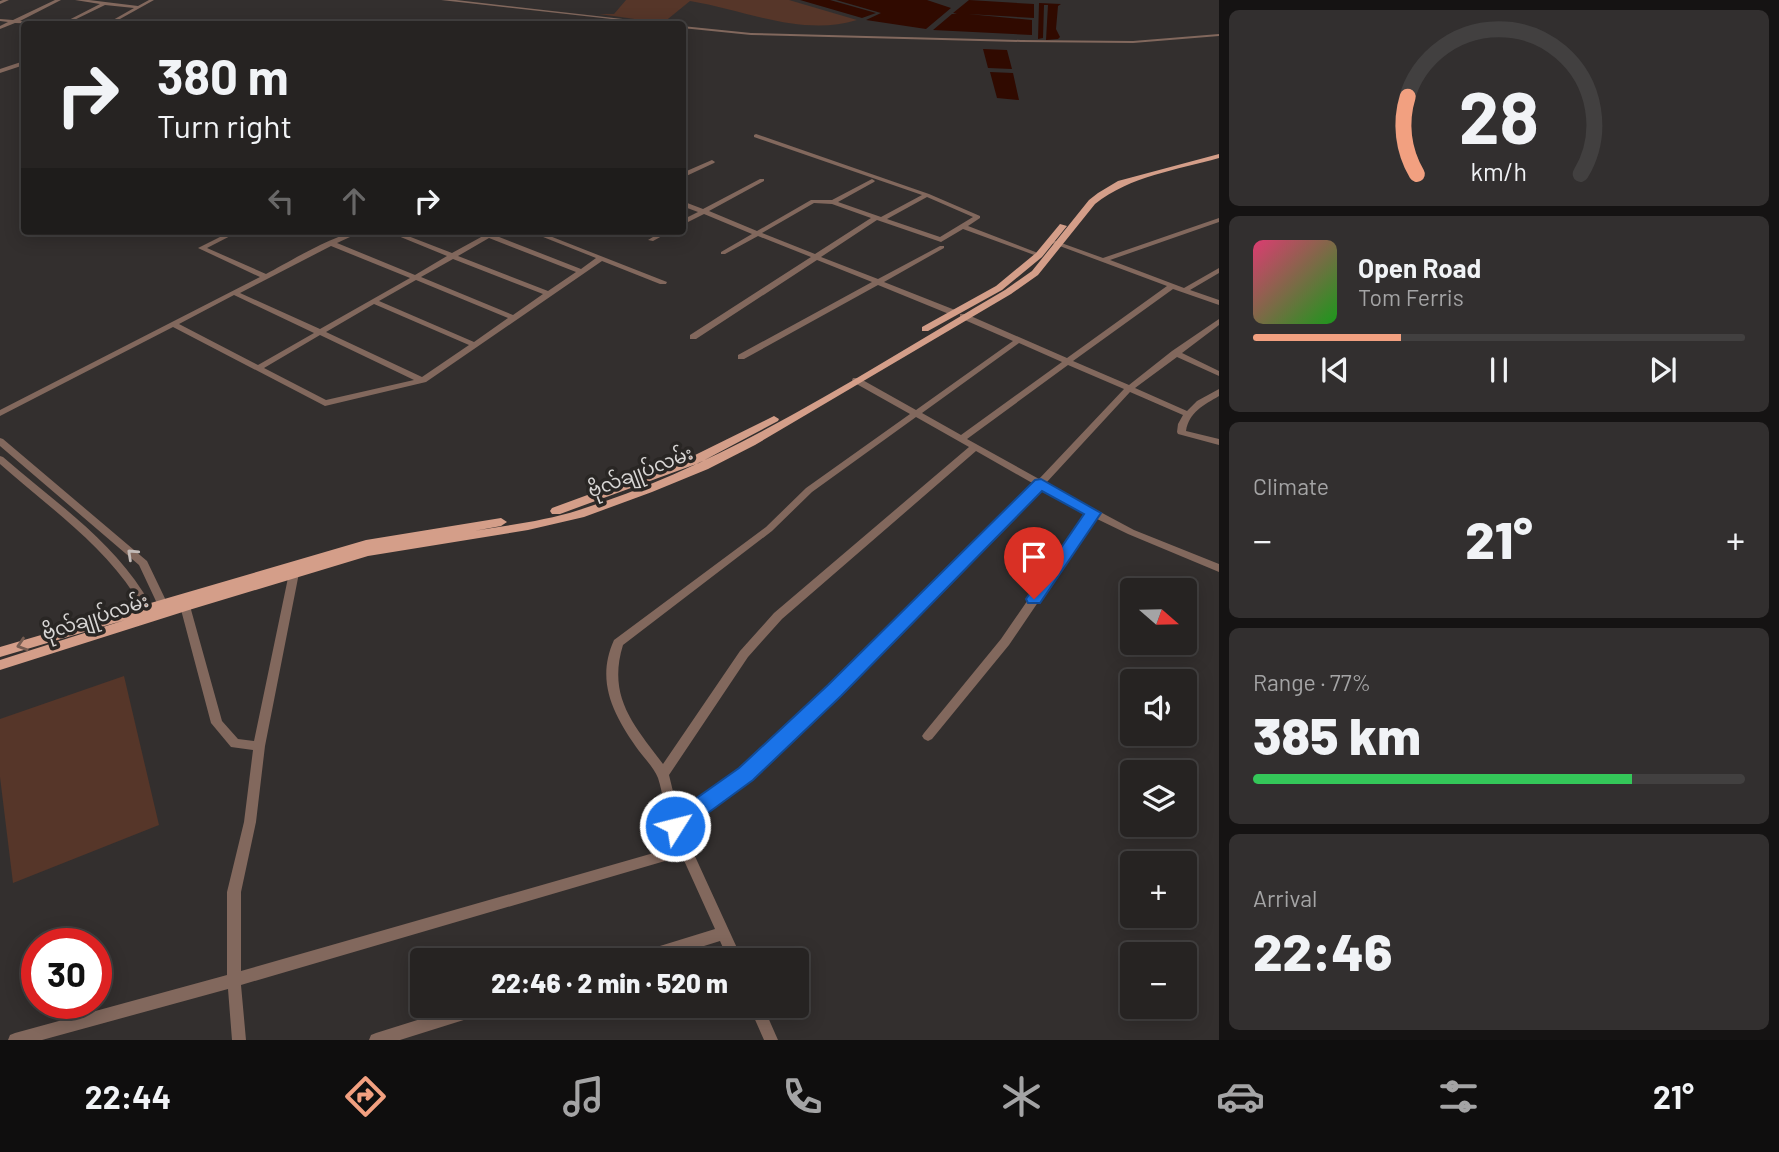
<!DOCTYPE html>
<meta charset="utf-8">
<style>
body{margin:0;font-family:Barlow,"Noto Sans Myanmar",sans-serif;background:#322f2f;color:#f1f3f6;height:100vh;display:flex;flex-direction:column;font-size:26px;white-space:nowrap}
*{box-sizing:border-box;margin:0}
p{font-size:23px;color:#a4a4a5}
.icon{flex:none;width:38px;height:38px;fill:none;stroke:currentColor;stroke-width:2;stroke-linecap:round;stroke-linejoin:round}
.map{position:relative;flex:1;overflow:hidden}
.sheet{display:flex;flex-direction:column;gap:10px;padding:10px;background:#151313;width:560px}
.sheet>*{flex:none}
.top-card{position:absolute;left:21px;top:21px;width:665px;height:214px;border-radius:7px;box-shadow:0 4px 18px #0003,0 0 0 2px #424040;background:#262322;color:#f1f3f6;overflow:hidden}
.needle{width:46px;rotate:110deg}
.buttons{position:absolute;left:1120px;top:578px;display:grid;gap:14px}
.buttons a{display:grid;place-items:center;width:77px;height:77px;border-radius:7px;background:#262322;box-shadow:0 4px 18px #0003,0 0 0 2px #424040;font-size:35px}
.speed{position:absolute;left:21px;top:928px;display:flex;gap:14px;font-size:35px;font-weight:700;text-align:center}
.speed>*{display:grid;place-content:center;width:91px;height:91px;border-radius:50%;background:#262322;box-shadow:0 4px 18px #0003,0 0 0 2px #424040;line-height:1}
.speed .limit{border:10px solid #d22;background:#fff;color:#111}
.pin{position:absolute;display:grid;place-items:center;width:60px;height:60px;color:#fff;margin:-72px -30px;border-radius:50% 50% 50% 0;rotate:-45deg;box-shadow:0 0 7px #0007}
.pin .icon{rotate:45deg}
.me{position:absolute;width:77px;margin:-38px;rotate:54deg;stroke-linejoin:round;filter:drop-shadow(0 0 5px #0008)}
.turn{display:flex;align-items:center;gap:24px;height:147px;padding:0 21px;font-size:32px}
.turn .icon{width:91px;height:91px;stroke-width:2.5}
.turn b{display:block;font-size:49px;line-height:60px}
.lanes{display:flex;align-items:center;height:66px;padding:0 21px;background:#0003;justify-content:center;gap:35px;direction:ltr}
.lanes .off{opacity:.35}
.big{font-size:52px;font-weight:800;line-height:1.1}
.sheet .tile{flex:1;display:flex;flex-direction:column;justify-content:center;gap:10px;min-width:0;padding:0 24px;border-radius:10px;background:#322f2f}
.sheet .dial{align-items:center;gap:0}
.dial svg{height:182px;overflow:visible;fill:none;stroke:#424040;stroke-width:7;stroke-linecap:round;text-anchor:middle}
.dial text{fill:#f1f3f6;stroke:none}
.song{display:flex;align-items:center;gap:21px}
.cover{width:84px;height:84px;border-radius:10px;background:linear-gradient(135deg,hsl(340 70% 55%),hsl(120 70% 35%))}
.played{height:7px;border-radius:4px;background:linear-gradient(90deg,#f2a080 30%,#424040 30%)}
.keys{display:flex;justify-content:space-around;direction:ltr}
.heat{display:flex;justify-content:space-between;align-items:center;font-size:38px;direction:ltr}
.charge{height:10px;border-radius:5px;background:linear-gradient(90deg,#34c759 77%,#424040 0)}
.trip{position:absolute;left:410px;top:948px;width:399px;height:70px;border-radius:7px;background:#262322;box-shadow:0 4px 18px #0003,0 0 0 2px #424040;font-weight:800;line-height:70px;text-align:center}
.dock{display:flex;height:112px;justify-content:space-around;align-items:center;background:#0f0e0e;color:#a4a4a5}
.dock .icon{width:49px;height:49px}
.dock .current{color:#f2a080}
.dock b{font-size:32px;color:#f1f3f6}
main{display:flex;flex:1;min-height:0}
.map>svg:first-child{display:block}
</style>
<main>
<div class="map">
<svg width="1219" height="1040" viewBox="0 0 1219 1040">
<rect width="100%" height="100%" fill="#332f2e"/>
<path fill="#563629" d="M626,0H789L857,20C802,37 745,10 690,1L663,23L599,14H614Z
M124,676L159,825L13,883L0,777V719Z"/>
<path fill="#300a00" d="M800,0H830L876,13L862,18Z
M836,0H927L951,8L926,29L866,20L881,13Z
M969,0L1034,4V18L968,14L1032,20V35L933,30L952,14H957L953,13Z
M1039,3L1061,4L1058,6L1056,29L1060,37L1058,39L1046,40L1048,5H1044L1043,38L1038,39Z
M983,49L1007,50L1012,69L988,68Z
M990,72L1013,73L1019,100L997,98Z"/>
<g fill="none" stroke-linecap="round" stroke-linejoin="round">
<path fill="#82685d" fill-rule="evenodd" d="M3,0H9L0,4V1Z
M55,0H61L20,21L40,23L42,24L15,23L0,29V26L8,22L0,21V19L13,20Z
M75,0H89L138,6L149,0H154L111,24H106L134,8L105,5L66,24H61L100,4Z
M441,0H456L667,24H656Z
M682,26L751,33L1021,40L1133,41L1219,34V36L1133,43L1021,42L751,35L682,28Z
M24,61V65L0,73V69Z
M756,134L929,194L980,216V218L968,226L1043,255L1037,256L963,229L941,242L877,220L821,257L878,279L940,246H944V248L884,282L955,310V314H949L878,285L744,359H738V355L872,282L817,260L696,339H690V335L811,257L758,236L725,254H721V252L752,234L704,214L682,225V220L698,212L682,206V201L703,209L760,179H764V181L709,211L757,231L811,200H832L872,179L875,181L874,182L838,202L881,217L922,195L754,137V135ZM927,197L973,217L940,237L887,219ZM814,203L832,204L871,218L815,254L762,233Z
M712,160L715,162L714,163L682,178V173Z
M1219,218V222L1110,260L1184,288L1219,268V273L1190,290L1219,300V305L1173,289L1073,361L1129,385L1172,351L1219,319V325L1182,353L1219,371V376L1177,357L1135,388L1187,411L1197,401L1219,389V396C1204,405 1189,412 1186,431L1219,439V445L1178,434L1177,432L1178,424L1183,415L1130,392L1046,483L1134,530L1219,564V572L1128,534L1095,518L1009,645L932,739L928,741L924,739L922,736L924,733L1001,639L1087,514L1041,488L839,694L750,778L682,828L743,961H729L720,941L656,961H627L629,956L634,954L715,929L682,856L241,985L246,1040H232L228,989L42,1040H8L10,1035L15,1033L227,975V892L244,822L253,750L231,747L211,723L180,606L181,603H189L190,606L222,721L238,739L254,741L289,573L290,570H298L299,573L265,746L256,822L241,892V971L678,846C675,839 671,833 669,826C664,810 663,793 658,778C654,768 645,759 639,751C614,716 595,682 614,640L766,527L806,488L910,414L853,382L852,380L853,378H859L916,410L1013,341L960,318V314H966L1067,358L1167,286L1049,242V240H1053L1103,258ZM1019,343L1062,362L961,435L922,413ZM1068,365L1124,389L1039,479L967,439ZM916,417L969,447L774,613L740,651L663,764C634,725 607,697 623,645L772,531L812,492ZM976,451L1034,484L831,688L742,770L679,816L669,775L748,657L782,619Z
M232,231H240L207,248L266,274C289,262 339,231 363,231L337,243L415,275L447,256L386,231H395L452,253L483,236L474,231H483L488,233L491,231H499L494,235L581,269L596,258L528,231H537L667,282L666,284H660L602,261L426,382L325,406L173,327L0,416V410L260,277L198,248ZM489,238L576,272L548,291L458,256ZM331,246L410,278L320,329L240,293ZM453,259L543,294L513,315L421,277ZM416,280L508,318L474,342L379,301ZM234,295L314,333L258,365L179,324ZM374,304L469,345L422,377L326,332ZM320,335L414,380L326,400L264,368Z
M663,231H671L653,241L648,240Z
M0,438L3,439L147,561L171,611L170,614H162L139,565L0,446Z
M0,456L3,457C51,499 108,537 143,592C148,599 151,608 155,616L154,619H146C142,611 139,602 134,594C100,542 46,505 0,464Z
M462,1006H493L491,1011L486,1013L400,1040H369L371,1035L376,1033Z
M749,1006H763L778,1040H764Z"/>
<path fill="#d49e89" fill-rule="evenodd" d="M1219,154V158C1177,170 1130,176 1095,204L1038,275L1011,294L755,445L708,469L652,492L584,517L528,530L368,556L189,610L0,670V660L125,620L0,657V647L366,540L501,518L507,522L501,526L474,531C509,525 545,521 579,510C732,462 867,370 1005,290L1032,271L1089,200L1098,193L1118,181Z
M1060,224L1067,226L1042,257L1002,290L928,331H922V327L996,286L1036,253Z
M774,416L779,419L778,421L699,463L560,514H552L550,511L552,508L691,457Z"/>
</g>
<defs><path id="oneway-chevron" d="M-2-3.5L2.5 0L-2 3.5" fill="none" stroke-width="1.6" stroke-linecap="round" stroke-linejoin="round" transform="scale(1.75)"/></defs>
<use stroke="#c2bab7" href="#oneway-chevron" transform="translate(132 554) rotate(-137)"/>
<use stroke="#765c51" href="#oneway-chevron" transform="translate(22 645) rotate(162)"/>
<path fill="#1a73e8" stroke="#114b97" stroke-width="2" d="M1041,479L1101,513L1040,603H1028L1026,599L1084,514L1042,491L841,696L753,780L682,832L675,835L667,832L664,826L667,819L739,768L828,685L1035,480Z"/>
<g text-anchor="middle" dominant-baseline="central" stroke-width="7" stroke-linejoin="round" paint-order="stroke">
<g font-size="19" fill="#d8d6d5" stroke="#292624">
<text transform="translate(640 471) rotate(-21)">ဗိုလ်ချုပ်လမ်း</text>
<text transform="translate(95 616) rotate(-18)">ဗိုလ်ချုပ်လမ်း</text>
</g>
</g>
</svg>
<div class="buttons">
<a><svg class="needle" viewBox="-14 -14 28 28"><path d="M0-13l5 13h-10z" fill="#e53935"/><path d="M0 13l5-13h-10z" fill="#a4a4a5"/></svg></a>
<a><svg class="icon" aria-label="sound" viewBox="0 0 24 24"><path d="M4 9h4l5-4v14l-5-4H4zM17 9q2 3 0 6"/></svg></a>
<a><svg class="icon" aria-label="layers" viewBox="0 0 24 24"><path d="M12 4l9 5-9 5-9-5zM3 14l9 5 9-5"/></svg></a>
<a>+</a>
<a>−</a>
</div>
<div class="speed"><div class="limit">30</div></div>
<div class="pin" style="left:1034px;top:599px;background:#d93025"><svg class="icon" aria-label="arrive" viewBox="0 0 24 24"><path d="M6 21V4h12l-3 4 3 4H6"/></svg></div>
<svg class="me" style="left:675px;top:826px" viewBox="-20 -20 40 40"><circle r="17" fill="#1a73e8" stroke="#fff" stroke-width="3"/><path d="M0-11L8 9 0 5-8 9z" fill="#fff"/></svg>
<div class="trip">22:46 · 2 min · 520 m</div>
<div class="top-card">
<div class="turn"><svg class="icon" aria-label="right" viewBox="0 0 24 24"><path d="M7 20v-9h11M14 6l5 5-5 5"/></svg><div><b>380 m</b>Turn right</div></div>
<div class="lanes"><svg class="icon off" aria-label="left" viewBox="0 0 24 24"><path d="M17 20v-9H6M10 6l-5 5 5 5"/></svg><svg class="icon off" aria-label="ahead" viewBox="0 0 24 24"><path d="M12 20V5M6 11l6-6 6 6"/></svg><svg class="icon" aria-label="right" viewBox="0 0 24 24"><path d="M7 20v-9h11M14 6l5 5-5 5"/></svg></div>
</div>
</div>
<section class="sheet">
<div class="tile dial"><svg viewBox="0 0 100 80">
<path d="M14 69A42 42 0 1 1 86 69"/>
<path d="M14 69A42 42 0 0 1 10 35" stroke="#f2a080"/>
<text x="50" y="56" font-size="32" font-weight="700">28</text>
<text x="50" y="72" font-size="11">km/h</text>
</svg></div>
<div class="tile">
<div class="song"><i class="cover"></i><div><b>Open Road</b><p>Tom Ferris</p></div></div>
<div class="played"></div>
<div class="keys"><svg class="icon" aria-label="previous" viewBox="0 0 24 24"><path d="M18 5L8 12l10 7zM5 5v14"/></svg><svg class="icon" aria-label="pause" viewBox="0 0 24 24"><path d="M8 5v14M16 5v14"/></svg><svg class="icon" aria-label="next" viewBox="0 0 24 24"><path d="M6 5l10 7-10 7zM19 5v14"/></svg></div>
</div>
<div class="tile"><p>Climate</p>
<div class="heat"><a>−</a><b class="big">21°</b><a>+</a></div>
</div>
<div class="tile"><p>Range · 77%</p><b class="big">385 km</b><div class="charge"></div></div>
<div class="tile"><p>Arrival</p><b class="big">22:46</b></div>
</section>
</main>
<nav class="dock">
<b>22:44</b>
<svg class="icon current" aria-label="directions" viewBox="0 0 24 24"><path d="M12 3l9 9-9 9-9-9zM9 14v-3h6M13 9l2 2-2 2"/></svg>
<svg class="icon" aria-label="music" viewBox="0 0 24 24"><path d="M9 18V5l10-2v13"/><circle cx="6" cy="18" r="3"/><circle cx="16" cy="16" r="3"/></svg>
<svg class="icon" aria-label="phone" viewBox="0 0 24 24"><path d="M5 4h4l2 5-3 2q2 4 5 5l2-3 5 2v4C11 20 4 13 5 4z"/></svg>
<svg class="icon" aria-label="climate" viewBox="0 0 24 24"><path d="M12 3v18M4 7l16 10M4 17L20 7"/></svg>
<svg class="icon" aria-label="car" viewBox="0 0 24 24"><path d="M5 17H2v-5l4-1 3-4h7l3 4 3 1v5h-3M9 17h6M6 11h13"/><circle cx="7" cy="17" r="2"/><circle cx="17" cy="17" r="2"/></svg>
<svg class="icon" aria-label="filters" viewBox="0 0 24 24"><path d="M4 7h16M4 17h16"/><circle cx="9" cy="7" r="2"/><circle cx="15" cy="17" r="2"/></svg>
<b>21°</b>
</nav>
